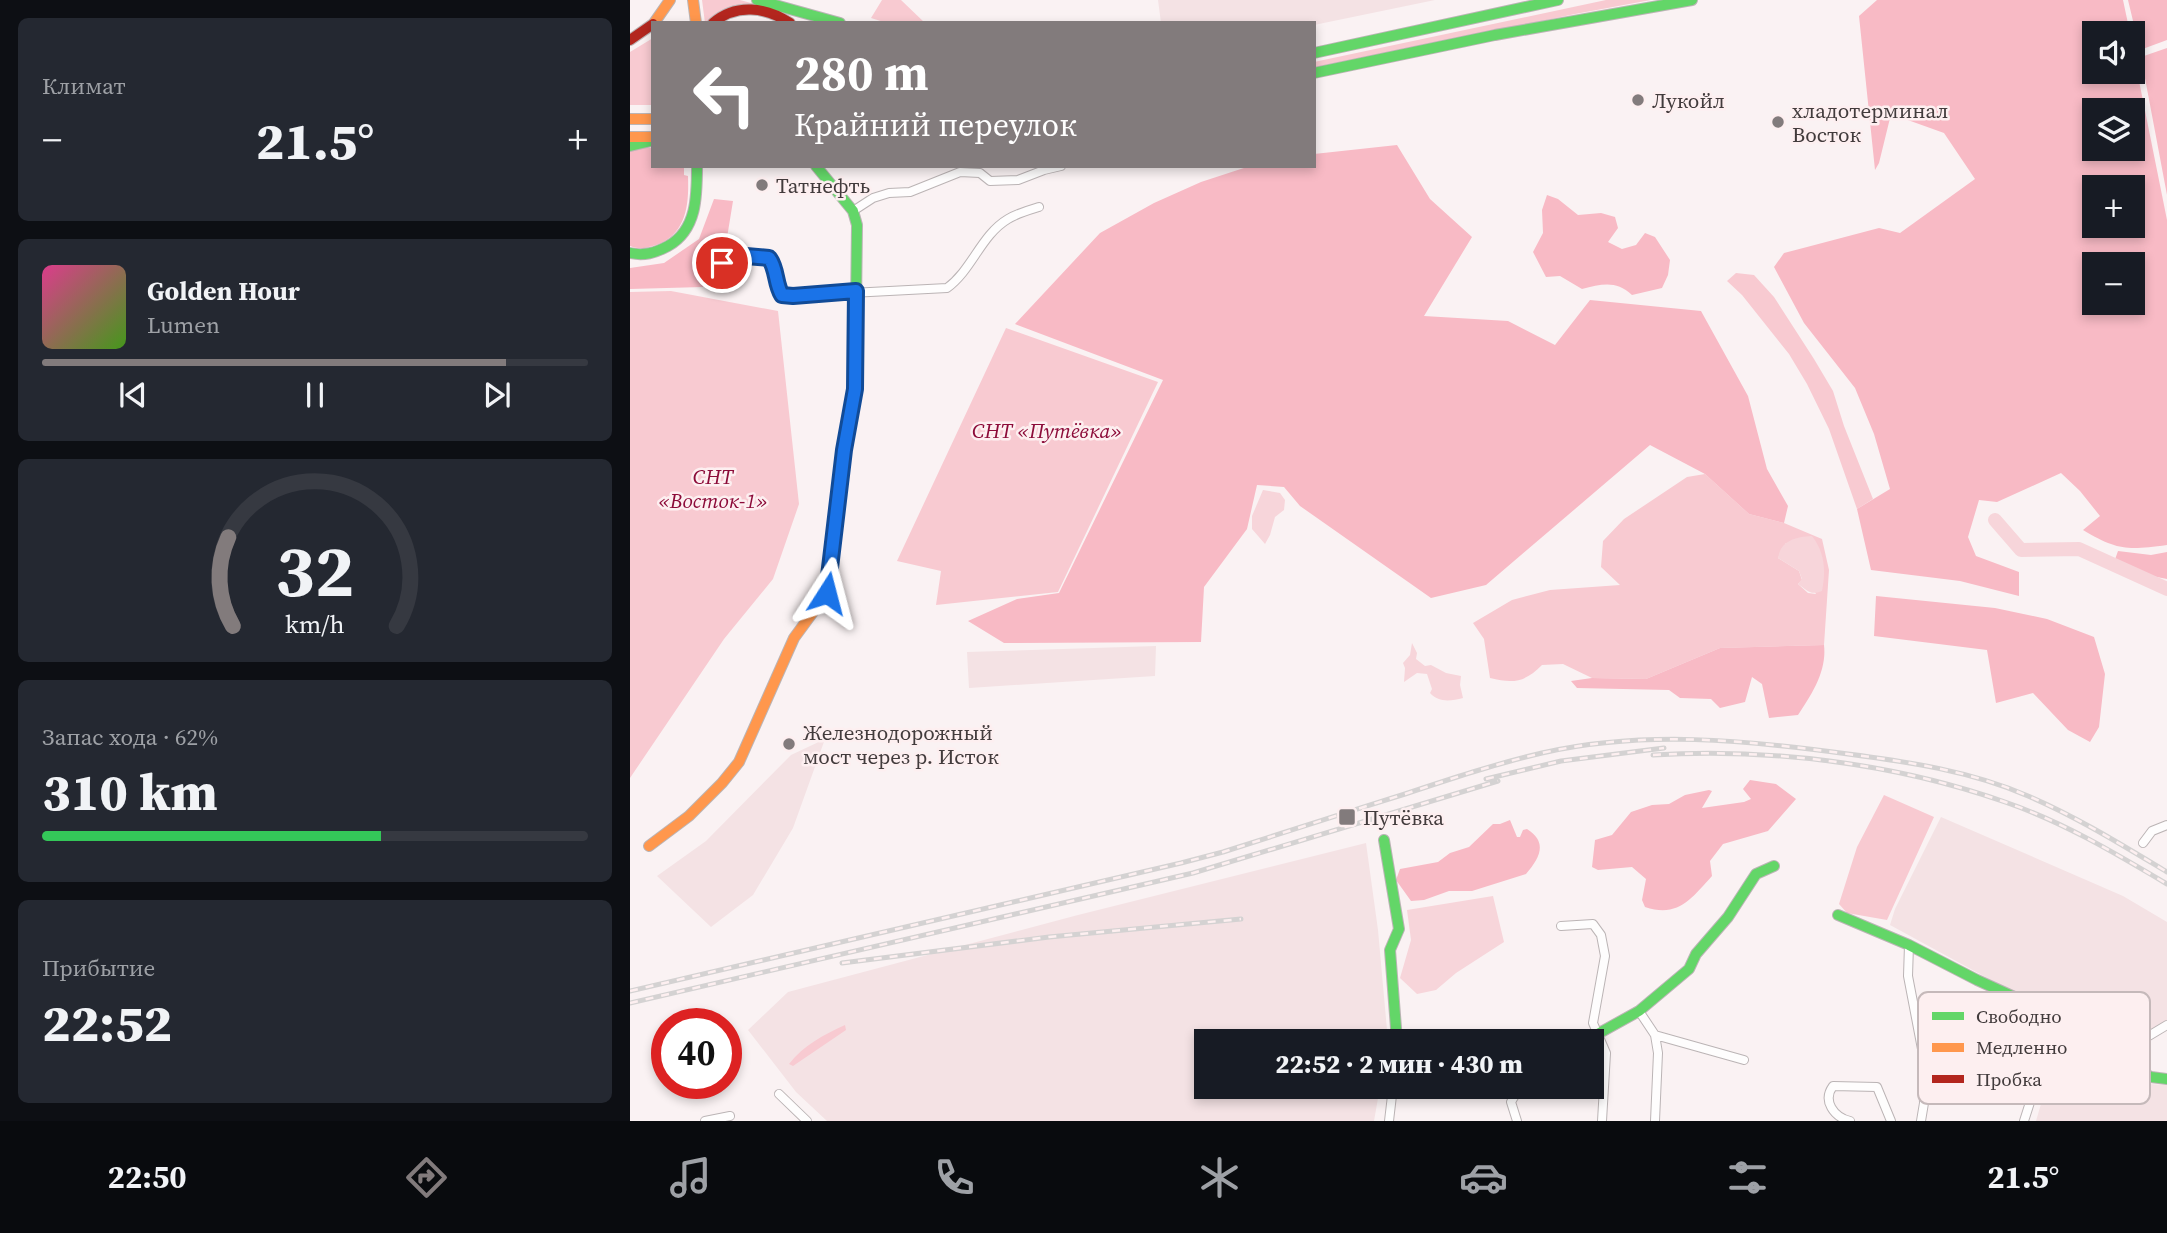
<!DOCTYPE html>
<html lang="ru">
<meta charset="utf-8">
<style>
body{margin:0;font-family:"Source Serif 4",serif;background:#242831;color:#f1f3f6;height:100vh;display:flex;flex-direction:column;font-size:26px;white-space:nowrap}
*{box-sizing:border-box;margin:0}
p{font-size:23px;color:#9ea1a6}
.icon{flex:none;width:38px;height:38px;fill:none;stroke:currentColor;stroke-width:2;stroke-linecap:round;stroke-linejoin:round}
.map{position:relative;flex:1;overflow:hidden}
.details{display:flex;flex-direction:column;gap:18px;padding:18px;background:#0d0f14;width:630px}
.details>*{flex:none}
.hud{position:absolute;left:21px;top:21px;width:665px;height:147px;border-radius:0px;box-shadow:0 4px 10px #0003;background:#827b7c;color:#fff;overflow:hidden}
.tools{position:absolute;left:1452px;top:21px;display:grid;gap:14px}
.tools a{display:grid;place-items:center;width:63px;height:63px;border-radius:0px;background:#171b24;box-shadow:0 4px 10px #0003;font-size:35px}
.speed{position:absolute;left:21px;top:1008px;display:flex;gap:14px;font-size:35px;font-weight:700;text-align:center}
.speed>*{display:grid;place-content:center;width:91px;height:91px;border-radius:50%;background:#171b24;box-shadow:0 4px 10px #0003;line-height:1}
.speed .limit{border:10px solid #d22;background:#fff;color:#111}
.pin{position:absolute;display:grid;place-items:center;width:60px;height:60px;color:#fff;margin:-30px;border:4px solid #fff;border-radius:50%;box-shadow:0 2px 7px #0007}
.me{position:absolute;width:77px;margin:-38px;rotate:9deg;stroke-linejoin:round;filter:drop-shadow(0 0 5px #0008)}
.turn{display:flex;align-items:center;gap:24px;height:147px;padding:0 28px;font-size:32px}
.turn .icon{width:91px;height:91px;stroke-width:2.5}
.turn b{display:block;font-size:49px;line-height:60px}
.big{font-size:52px;font-weight:800;line-height:1.1}
.details .tile{flex:1;display:flex;flex-direction:column;justify-content:center;gap:10px;min-width:0;padding:0 24px;border-radius:10px;background:#242831}
.details .dial{align-items:center;gap:0}
.dial svg{height:182px;overflow:visible;fill:none;stroke:#363941;stroke-width:7;stroke-linecap:round;text-anchor:middle}
.dial text{fill:#f1f3f6;stroke:none}
.song{display:flex;align-items:center;gap:21px}
.cover{width:84px;height:84px;border-radius:10px;background:linear-gradient(135deg,hsl(330 70% 55%),hsl(100 70% 35%))}
.played{height:7px;border-radius:4px;background:linear-gradient(90deg,#827b7c 85%,#363941 85%)}
.keys{display:flex;justify-content:space-around;direction:ltr}
.heat{display:flex;justify-content:space-between;align-items:center;font-size:38px;direction:ltr}
.charge{height:10px;border-radius:5px;background:linear-gradient(90deg,#34c759 62%,#363941 0)}
.trip{position:absolute;left:564px;top:1029px;width:410px;height:70px;border-radius:0px;background:#171b24;box-shadow:0 4px 10px #0003;font-weight:800;line-height:70px;text-align:center}
.dock{display:flex;height:112px;justify-content:space-around;align-items:center;background:#090b0e;color:#9ea1a6}
.dock .icon{width:49px;height:49px}
.dock .active{color:#827b7c}
.dock b{font-size:32px;color:#f1f3f6}
main{display:flex;flex:1;min-height:0}
.map>svg:first-child{display:block}
</style>
<main>
<section class="details">
<div class="tile"><p>Климат</p>
<div class="heat"><a>−</a><b class="big">21.5°</b><a>+</a></div>
</div>
<div class="tile">
<div class="song"><i class="cover"></i><div><b>Golden Hour</b><p>Lumen</p></div></div>
<div class="played"></div>
<div class="keys"><svg class="icon" aria-label="previous" viewBox="0 0 24 24"><path d="M18 5L8 12l10 7zM5 5v14"/></svg><svg class="icon" aria-label="pause" viewBox="0 0 24 24"><path d="M8 5v14M16 5v14"/></svg><svg class="icon" aria-label="next" viewBox="0 0 24 24"><path d="M6 5l10 7-10 7zM19 5v14"/></svg></div>
</div>
<div class="tile dial"><svg viewBox="0 0 100 80">
<path d="M14 69A42 42 0 1 1 86 69"/>
<path d="M14 69A42 42 0 0 1 12 30" stroke="#827b7c"/>
<text x="50" y="56" font-size="32" font-weight="700">32</text>
<text x="50" y="72" font-size="11">km/h</text>
</svg></div>
<div class="tile"><p>Запас хода · 62%</p><b class="big">310 km</b><div class="charge"></div></div>
<div class="tile"><p>Прибытие</p><b class="big">22:52</b></div>
</section>
<div class="map">
<svg width="1537" height="1121" viewBox="0 0 1537 1121">
<rect width="100%" height="100%" fill="#faf2f3"/>
<path fill="#f4e2e4" d="M528,0H805L684,25V23H531Z
M526,646L525,676L339,688L337,652Z
M195,739L163,828L123,895L81,927L27,876L76,841L161,755Z
M1311,817L1493,896L1537,922V1023L1491,1048L1432,1008L1420,1003L1416,1010L1260,925L1265,909Z
M736,843L748,930L758,1041H576V1087H750L744,1121H197L166,1092L118,1030L158,992L448,915Z
M1433,1029L1459,1036L1468,1043L1469,1057L1497,1076L1520,1084L1537,1085V1121H1406Z"/>
<path fill="#f8cad1" fill-rule="evenodd" d="M72,0H110L132,6L94,10L75,23Z
M252,0H271L295,23H257L241,18Z
M976,0H1021L945,14L684,69V62Z
M23,38V105H0V52Z
M1106,273L1124,275L1144,297L1184,359L1203,391L1214,426L1243,499L1227,509L1199,429L1177,384L1159,354L1112,295L1097,281Z
M41,291L148,311L169,504L143,579L94,639L0,778V292Z
M376,328L528,382L428,592L306,605L311,571L267,561Z
M1075,474L1119,514L1154,523L1192,539L1199,570L1194,645L1090,648L1016,679L962,678L933,664L912,665C895,682 884,684 860,678L854,639L843,623L882,600L920,590L990,585L971,567L973,541L994,519L1057,477ZM1156,543L1186,594L1178,593L1168,584L1172,580L1169,571L1148,558Z
M1254,795L1304,817L1257,920L1217,913L1209,904L1227,847Z
M215,1025L216,1030L163,1066L159,1064C174,1045 193,1035 215,1025Z"/>
<path fill="#f8bac5" fill-rule="evenodd" d="M1247,0H1493L1500,33H1465V72H1503V51L1537,220V545C1498,550 1488,551 1453,530L1470,516L1450,491L1431,473L1367,502L1349,500L1338,537L1346,556L1389,572V596L1330,581L1241,570L1227,509L1260,489L1244,434L1225,388L1174,323L1144,267L1154,253L1177,247L1249,228L1270,233L1345,179L1314,133L1261,114L1249,163L1245,170L1229,16ZM1465,110H1503V149H1465ZM1465,187H1503V226H1465ZM1465,264H1503V303H1465Z
M1498,0H1537V40L1510,50Z
M1537,48V195L1511,57Z
M767,145L800,199L842,237L794,316L878,321L925,345L960,300L1071,311L1118,396L1137,469L1158,506L1154,523L1119,514L1075,474L1020,445L856,585L801,598L670,506L654,487L627,485L617,529L574,587L571,642L374,643L338,621L387,599L429,593L533,380L385,324L470,233L524,203L571,182L620,166H684V154Z
M6,147L23,148V166H54V175L58,176C59,204 57,234 26,245C16,248 10,250 0,246V149Z
M917,195L928,199L948,215L971,213L985,217L988,228L978,242L992,249L1006,245L1015,233L1025,237L1040,260L1038,275L1032,288L1002,295C986,280 972,284 952,289L930,276L916,277L903,252L913,233L912,210Z
M84,199L103,201L95,250L83,252L73,287L0,289V268L34,263L69,239Z
M1488,551L1521,555L1537,552V579L1482,568Z
M1246,596L1365,608L1417,619L1464,637L1475,674L1469,727L1460,742L1438,730L1403,693L1366,703L1357,650L1244,636Z
M1194,645C1197,671 1182,694 1168,715L1139,718L1132,684L1122,677L1115,702L1090,708L1081,699L1050,698L1039,690L947,688L941,681L962,678L1016,679L1090,648Z
M1120,780L1146,784L1166,799L1138,831L1093,844L1080,861L1082,876C1061,899 1048,918 1015,907L1012,900L1016,879L1002,867L968,870L962,867L965,840L982,835L1001,812L1022,805L1039,804L1055,795L1079,790L1082,791L1072,808L1114,802L1121,799L1113,789Z
M880,820L887,837H890L893,830L897,829C918,842 910,858 896,874L842,891H819L794,900L781,901L766,880L770,869L808,862L820,853L839,847L863,824H870Z"/>
<path fill="#f7d5da" d="M633,490L650,493L655,500L654,510L645,517L640,535L635,544L622,529V516Z
M1182,536C1195,553 1196,571 1192,591C1180,596 1177,590 1168,584L1172,579L1169,571L1148,558C1151,540 1166,537 1182,536Z
M782,643L787,653L786,659L795,666L801,665L816,673L831,676L830,685L833,698C821,701 809,703 800,693L802,689L797,674L787,673L774,682L775,668L773,663L780,655Z
M863,896L874,942L826,973L806,990L787,994L770,978L781,940L777,910Z"/>
<g fill="none" stroke-linecap="round" stroke-linejoin="round">
<path stroke="#f7d5da" stroke-width="14" d="M1365,520L1391,550L1449,549L1537,589"/>
<defs>
<path id="street" d="M223,211L243,198L259,193L280,192L330,172L350,173L360,181L388,180L414,170L431,166
M77,266L115,256L139,258C147,268 145,284 152,295L163,296L317,288C342,270 351,235 378,219C388,213 399,210 409,207
M1513,843L1522,831L1537,825
M931,926L963,924L971,935L975,956L963,1023L976,1053L972,1121
M1279,945L1278,976L1292,1049L1294,1103L1291,1121
M1009,1011L1025,1035L1028,1053L1025,1121
M1025,1035L1114,1060
M1495,1056L1517,1037L1537,1025
M149,1094L177,1121
M75,1121L100,1116
M759,1121L763,1087
M887,1121L881,1102L890,1087
M1220,1121C1204,1117 1192,1101 1203,1086L1247,1087L1261,1121
M1394,1121L1427,1018"/>
<path id="fast" d="M127,0L210,23
M684,53L928,0
M684,73L865,35L1062,0
M0,146L21,141
M186,166L223,211L227,225L225,389L211,471
M0,253C14,256 25,253 38,246C67,230 67,196 67,166
M754,840L769,929L760,950L767,1041
M1208,915L1279,945L1347,980L1446,1025L1495,1056L1508,1071L1521,1077L1537,1079
M955,1041L1009,1011L1059,969L1066,954L1098,917L1126,874L1144,866"/>
<path id="slow" d="M63,0L66,23
M24,23L40,0
M0,119H23
M0,137H23
M19,846L59,816L92,783L109,762L164,638L197,593L211,471"/>
<path id="jam" d="M83,23C106,3 136,7 160,23
M0,40L23,24"/>
</defs>
<use href="#street" stroke="#bbb4b5" stroke-width="10"/>
<use href="#fast" stroke="#bbb4b5" stroke-width="12"/>
<use href="#slow" stroke="#bbb4b5" stroke-width="12"/>
<use href="#jam" stroke="#bbb4b5" stroke-width="12"/>
<use href="#street" stroke="#fefdfd" stroke-width="8"/>
<use href="#fast" stroke="#63d668" stroke-width="10"/>
<use href="#slow" stroke="#ff974d" stroke-width="10"/>
<use href="#jam" stroke="#b3261e" stroke-width="10"/>
<defs>
<path id="rail" d="M1023,755C1140,748 1264,763 1375,802C1433,822 1485,853 1537,884
M856,779L931,761L1034,748
M212,963L419,937L611,919
M0,991L551,863L593,852C653,833 714,813 775,794C820,779 865,764 912,753C1014,730 1115,740 1218,754C1279,762 1341,771 1398,796C1447,817 1492,845 1537,872
M0,1003L563,873L868,781"/>
</defs>
<use href="#rail" stroke="#d4d2d2" stroke-width="5"/>
<use href="#rail" stroke="#fdeff0" stroke-width="2.5" stroke-dasharray="8" stroke-linecap="butt"/>
</g>
<g fill="none" stroke-linecap="round" stroke-linejoin="round">
<defs>
<path id="route" d="M92,263L116,256L139,258C147,268 145,284 152,295L163,296L226,291L225,389L214,450L197,593"/>
</defs>
<use href="#route" stroke="#114b97" stroke-width="18"/>
<use href="#route" stroke="#1a73e8" stroke-width="12"/>
</g>
<g fill="#827b7c" stroke="#fdeff0" stroke-width="2.5">
<circle cx="1008" cy="100" r="7"/>
<circle cx="1148" cy="122" r="7"/>
<circle cx="132" cy="185" r="7"/>
<circle cx="159" cy="744" r="7"/>
<rect x="708" y="808" width="18" height="18" rx="3.5"/>
</g>
<g text-anchor="middle" dominant-baseline="central" stroke-width="5" stroke-linejoin="round" paint-order="stroke">
<g font-size="21" fill="#423b3c" stroke="#fdeff0" text-anchor="start">
<text x="1022" y="100">Лукойл</text>
<text x="1162" y="110">хладотерминал<tspan x="1162" dy="24">Восток</tspan></text>
<text x="146" y="185">Татнефть</text>
<text x="173" y="732">Железнодорожный<tspan x="173" dy="24">мост через р. Исток</tspan></text>
<text x="733" y="817">Путёвка</text>
</g>
<g font-size="21" font-style="italic" fill="#8c0b39" stroke="#fdeff0">
<text x="417" y="430">СНТ «Путёвка»</text>
<text x="83" y="476">СНТ<tspan x="83" dy="24">«Восток-1»</tspan></text>
</g>
</g>
<rect x="1288" y="992" width="232" height="112" rx="10" fill="#fdeff0" stroke="#c5b9ba" stroke-width="2"/>
<rect x="1302" y="1012" width="32" height="8" fill="#63d668"/>
<rect x="1302" y="1043" width="32" height="9" fill="#ff974d"/>
<rect x="1302" y="1075" width="32" height="8" fill="#b3261e"/>
<g font-size="19" fill="#423b3c">
<text x="1346" y="1023">Свободно</text>
<text x="1346" y="1054">Медленно</text>
<text x="1346" y="1086">Пробка</text>
</g>
</svg>
<div class="tools">
<a><svg class="icon" aria-label="sound" viewBox="0 0 24 24"><path d="M4 9h4l5-4v14l-5-4H4zM17 9q2 3 0 6"/></svg></a>
<a><svg class="icon" aria-label="layers" viewBox="0 0 24 24"><path d="M12 4l9 5-9 5-9-5zM3 14l9 5 9-5"/></svg></a>
<a>+</a>
<a>−</a>
</div>
<div class="speed"><div class="limit">40</div></div>
<div class="pin" style="left:92px;top:263px;background:#d93025"><svg class="icon" aria-label="arrive" viewBox="0 0 24 24"><path d="M6 21V4h12l-3 4 3 4H6"/></svg></div>
<svg class="me" style="left:197px;top:593px" viewBox="-20 -20 40 40"><path d="M0-17L14 15 0 8-14 15z" fill="#1a73e8" stroke="#fff" stroke-width="4"/></svg>
<div class="trip">22:52 · 2 мин · 430 m</div>
<div class="hud">
<div class="turn"><svg class="icon" aria-label="left" viewBox="0 0 24 24"><path d="M17 20v-9H6M10 6l-5 5 5 5"/></svg><div><b>280 m</b>Крайний переулок</div></div>
</div>
</div>
</main>
<nav class="dock">
<b>22:50</b>
<svg class="icon active" aria-label="directions" viewBox="0 0 24 24"><path d="M12 3l9 9-9 9-9-9zM9 14v-3h6M13 9l2 2-2 2"/></svg>
<svg class="icon" aria-label="music" viewBox="0 0 24 24"><path d="M9 18V5l10-2v13"/><circle cx="6" cy="18" r="3"/><circle cx="16" cy="16" r="3"/></svg>
<svg class="icon" aria-label="phone" viewBox="0 0 24 24"><path d="M5 4h4l2 5-3 2q2 4 5 5l2-3 5 2v4C11 20 4 13 5 4z"/></svg>
<svg class="icon" aria-label="climate" viewBox="0 0 24 24"><path d="M12 3v18M4 7l16 10M4 17L20 7"/></svg>
<svg class="icon" aria-label="car" viewBox="0 0 24 24"><path d="M5 17H2v-5l4-1 3-4h7l3 4 3 1v5h-3M9 17h6M6 11h13"/><circle cx="7" cy="17" r="2"/><circle cx="17" cy="17" r="2"/></svg>
<svg class="icon" aria-label="filters" viewBox="0 0 24 24"><path d="M4 7h16M4 17h16"/><circle cx="9" cy="7" r="2"/><circle cx="15" cy="17" r="2"/></svg>
<b>21.5°</b>
</nav>
